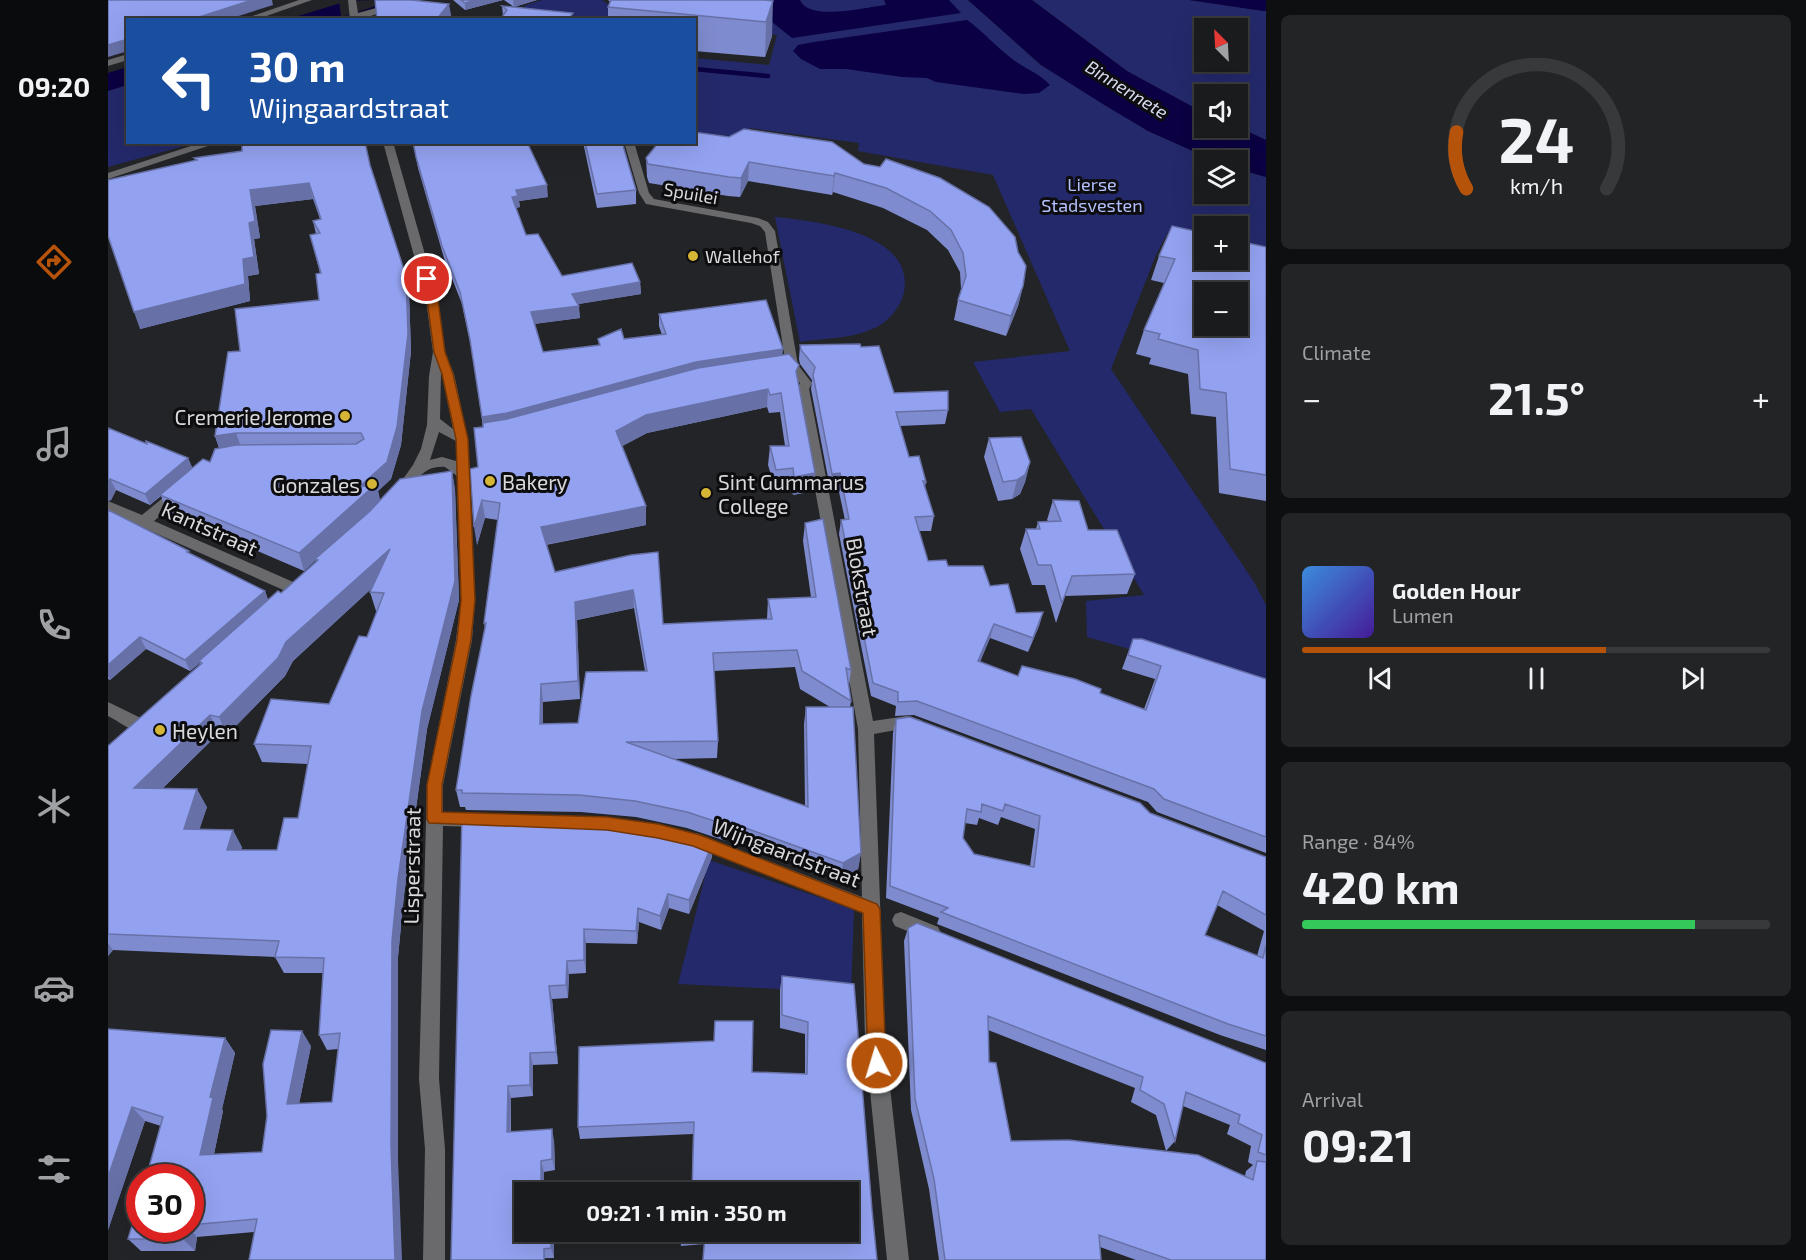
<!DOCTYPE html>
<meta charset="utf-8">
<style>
body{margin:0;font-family:"Exo 2",sans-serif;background:#232426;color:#f1f3f6;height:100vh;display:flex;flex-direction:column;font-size:22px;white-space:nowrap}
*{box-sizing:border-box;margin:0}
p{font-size:20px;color:#9fa1a4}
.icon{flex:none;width:33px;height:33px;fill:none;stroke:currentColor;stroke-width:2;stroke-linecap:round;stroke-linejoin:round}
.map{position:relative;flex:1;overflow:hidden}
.side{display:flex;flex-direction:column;gap:15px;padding:15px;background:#0e0f10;width:540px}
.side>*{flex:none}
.banner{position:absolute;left:18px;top:18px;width:570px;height:126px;border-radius:0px;box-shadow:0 6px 24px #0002,0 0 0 2px #38393b;background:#1a4fa0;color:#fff;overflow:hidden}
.needle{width:39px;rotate:336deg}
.fabs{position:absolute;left:1086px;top:18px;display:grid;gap:12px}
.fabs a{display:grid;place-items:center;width:54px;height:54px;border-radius:0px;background:#1a1b1d;box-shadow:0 6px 24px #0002,0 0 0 2px #38393b;font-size:30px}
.speed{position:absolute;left:18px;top:1164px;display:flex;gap:12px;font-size:30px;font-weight:700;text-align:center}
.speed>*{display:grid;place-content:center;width:78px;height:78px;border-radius:50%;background:#1a1b1d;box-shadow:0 6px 24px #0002,0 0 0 2px #38393b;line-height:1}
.speed .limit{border:9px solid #d22;background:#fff;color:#111}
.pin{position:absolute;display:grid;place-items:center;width:51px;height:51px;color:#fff;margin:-26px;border:3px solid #fff;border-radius:50%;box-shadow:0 2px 6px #0007}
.me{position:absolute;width:66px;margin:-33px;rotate:355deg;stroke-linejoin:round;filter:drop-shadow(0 0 4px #0008)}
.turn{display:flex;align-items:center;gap:21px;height:126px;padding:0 24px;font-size:27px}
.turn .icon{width:78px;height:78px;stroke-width:2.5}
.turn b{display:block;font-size:42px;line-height:51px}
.big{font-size:45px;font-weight:700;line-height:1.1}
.side .tile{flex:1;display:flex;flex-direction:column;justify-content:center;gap:9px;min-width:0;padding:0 21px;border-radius:9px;background:#232426}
.side .dial{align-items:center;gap:0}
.dial svg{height:156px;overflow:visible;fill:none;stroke:#38393b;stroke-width:7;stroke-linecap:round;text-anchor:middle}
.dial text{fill:#f1f3f6;stroke:none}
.song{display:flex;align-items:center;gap:18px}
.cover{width:72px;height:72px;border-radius:9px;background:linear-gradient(135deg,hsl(210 70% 55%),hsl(260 70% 35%))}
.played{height:6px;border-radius:3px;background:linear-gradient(90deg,#b45309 65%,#38393b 65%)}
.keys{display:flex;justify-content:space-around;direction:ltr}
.heat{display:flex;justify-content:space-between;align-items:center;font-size:33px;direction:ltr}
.charge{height:9px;border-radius:4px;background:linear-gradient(90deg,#34c759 84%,#38393b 0)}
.trip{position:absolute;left:406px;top:1182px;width:345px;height:60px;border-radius:0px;background:#1a1b1d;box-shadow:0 6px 24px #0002,0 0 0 2px #38393b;font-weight:700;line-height:60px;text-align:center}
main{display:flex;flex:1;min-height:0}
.tabs{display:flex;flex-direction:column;width:108px;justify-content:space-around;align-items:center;background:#0a0b0c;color:#9fa1a4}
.tabs .icon{width:42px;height:42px}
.tabs .current{color:#b45309}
.tabs b{font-size:27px;color:#f1f3f6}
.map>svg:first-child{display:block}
</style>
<main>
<nav class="tabs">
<b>09:20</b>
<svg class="icon current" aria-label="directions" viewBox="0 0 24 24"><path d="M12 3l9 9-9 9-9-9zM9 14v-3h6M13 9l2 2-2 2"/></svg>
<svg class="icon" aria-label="music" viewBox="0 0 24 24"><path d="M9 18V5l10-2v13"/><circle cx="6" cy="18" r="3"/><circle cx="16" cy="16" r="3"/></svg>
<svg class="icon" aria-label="phone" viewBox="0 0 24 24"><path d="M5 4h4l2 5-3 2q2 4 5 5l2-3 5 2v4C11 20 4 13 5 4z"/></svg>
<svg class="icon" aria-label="climate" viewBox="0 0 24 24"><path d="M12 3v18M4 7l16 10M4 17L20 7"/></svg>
<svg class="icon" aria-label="car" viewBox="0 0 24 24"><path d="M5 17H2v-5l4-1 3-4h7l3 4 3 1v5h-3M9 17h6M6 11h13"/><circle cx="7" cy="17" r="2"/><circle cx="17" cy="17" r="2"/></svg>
<svg class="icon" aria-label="filters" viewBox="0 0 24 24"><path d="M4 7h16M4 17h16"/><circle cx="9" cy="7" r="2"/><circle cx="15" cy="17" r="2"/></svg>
</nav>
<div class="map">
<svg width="1158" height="1260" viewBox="0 0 1158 1260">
<rect width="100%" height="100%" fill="#232427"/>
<path fill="#24296b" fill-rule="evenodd" d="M434,0H494L507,9L560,0H860L933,65L1040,131L1105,160H1096V194H1130V169L1158,177V255L1130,248V226H1096V240L1060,232L1048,255L1003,369L1146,582L1158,605V688L979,637L978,601L1036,595L923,409L892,412L865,362L962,351L885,175L750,151L751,143L642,128L635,137L587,133V58L661,65L669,35L587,28L586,20H410L418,5Z
M924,0H1081L1158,11V140L1130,127V94H1096V113L1092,111L1019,71ZM1096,28H1130V62H1096Z
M19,85L20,142L87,143L0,167V91Z
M667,217C707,221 807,232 796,292C793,307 779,324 764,329C743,339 715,338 692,342Z
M601,860L746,909L743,997L672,989L570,984Z"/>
<path fill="#0b0043" d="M243,0H294L227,19L177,20Z
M645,0H692C701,22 758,7 778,5L776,0H841L853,13L684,38L664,22Z
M860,0H924L1019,71L1096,113V128L1130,127L1158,140V177L1130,169V160H1105L1040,131L998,106L933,65Z
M1081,0H1158V11H1155Z
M859,20C875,31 887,46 903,58C915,68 931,73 942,85L931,93L916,94L828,82L819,78L794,77L738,69H712L693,59L685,51L690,45L706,42Z
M19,67V85L0,91V73Z"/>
<path fill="#232427" d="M266,0L268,6L233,17L231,1Z"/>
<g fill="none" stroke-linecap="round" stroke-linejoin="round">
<path stroke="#0b0043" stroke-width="4.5" d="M586,69L660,76"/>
<path fill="#6a6a6c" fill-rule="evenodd" d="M191,0H204L147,20H133Z
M240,0H248L250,13L299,0H313L250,20H242Z
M20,54V60L0,66V60Z
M95,142H112L0,179V173Z
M275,142H285L330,300L337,352L346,374L360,439L367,600L364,640L335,785V812L379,815L381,820L379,825L373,827L335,826L331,1079L337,1149V1260H315L317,1149L311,1079L319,785L348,640L353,600L349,476L337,467C315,465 309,481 297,496L292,498L285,493L305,465L313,449L319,425L321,376L325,352L318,300ZM333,373L334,374L345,429L332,419ZM331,432L348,441V461L334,457L322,460Z
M516,142H526L541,193L546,199L650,218L660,222L667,231L690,365L704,383L701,389L765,721L799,716L813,720L815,725L813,730L807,731L799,728L766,734L777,1041L801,1260H779L757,1041L754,913L582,845L579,840L582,835L588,833L754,897L750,729L689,389L692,383L678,366L657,232L652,226L643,223L538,204L531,193Z
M72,486L79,491L77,494L46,521L192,585L194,589L192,593H182L0,512V501L34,515L67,488Z
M0,702L39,721L41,726L39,731C26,735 11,721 0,716Z
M793,912L830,927L833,933L830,939L824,941L787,926L784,920L787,914Z"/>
</g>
<path fill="#7e8bce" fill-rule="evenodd" d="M345,0H395L357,10Z
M396,0H429L406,7Z
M500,0H656L664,36L657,57L586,51V20H500V7L502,2Z
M394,6L465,20L395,16Z
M305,142L440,197L411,201L412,207L408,208L418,235L454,276L532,282L533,294L470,304L472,318L426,324L435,352L491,345L490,339H516L554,335L551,326V314L675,355L690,379L707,473L705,491L685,495L683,486L667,488L660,465L662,446H677L672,412L661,413L659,407L539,433L514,446L538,525L438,545L447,572L523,555L555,624L659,619L660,599L703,597L695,541L697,523L743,670L741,686L743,701L742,707L753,853L750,869L732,879L620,838L618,841L579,828L528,817L473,812L358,810L357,807H352L348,790L377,628L376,623L390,520L377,518L369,545L370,467L375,427L364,351L354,304L336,258L310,168ZM526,608L537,671L470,723L435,724V702L472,699L469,620ZM687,667L692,689L722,707H698L696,724L697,806L565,759L609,758L610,741L606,671Z
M475,142H514L528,190V204L489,208Z
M86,158L262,165L301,292L303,351L293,445L283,479L270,491L272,500L344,471L347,490L351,600L319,729L296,895L290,957V1159L146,1232L89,1237L87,1251H33L20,1239L32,1228H82V1178L53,1126L37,1121L0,1230V1029L117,1038L127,1053L114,1109L115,1111L106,1154L154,1152L203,1046L191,1104L224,1102L230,1049L219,1050L211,1035L215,973H176L167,957L5,950L0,956V746L92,664V663L82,671L38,649L2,680L0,679V510L82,554L157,591L160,600L173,593L208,562V560L196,571L59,512L53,496L42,505L8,490L3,500L0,501V428L39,444L80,458L84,468L102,462L111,448L107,436L132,351L211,300L212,273L202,235L208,234L205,221L212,219L205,199L147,206L152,238L146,239L151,274L140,276L142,301L32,329L87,160ZM264,588L262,592L268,611H269L259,637L221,704L146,744L154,762L200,764L190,818L169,850H133L134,847L91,829L99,807L54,789L111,733L119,735L177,676L185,661Z
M538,158L756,164L772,167L915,286L910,306L898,336L846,320L850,300L853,289L852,272L840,250L819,230L775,208L725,192L724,195L640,181L632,197L620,196L541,183L539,177Z
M1158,247V501L1111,493L1108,417L1083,414L1080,374L1041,364L1043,358L1028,354L1036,330L1056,283L1043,280L1051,256Z
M692,345L753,347L786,393L840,410L837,424L792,426L801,457L818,482L817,487L826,516L823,531H811L820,561L840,566L882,586L908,613L935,612L931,626L920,652L882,638L872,662L910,676L992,693L1036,709L1047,679L1014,669L1025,639L1158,679V853L1049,812L1040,802L806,715L787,716L788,706L763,696L731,534L733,520H737L730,487L722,488L703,389L704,380L692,364L691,359Z
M881,438L922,462L917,482L912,494L904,499L890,501L876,457Z
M945,500L1027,574L1019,594L957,596L948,623L937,585H924L912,549L918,529H928L930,522L940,521L939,520Z
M788,719L1042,813L1158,857V1050L1112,1035L829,924L831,918L778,898L785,733ZM893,817L927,829L922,866L866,854L855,838L857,823L869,825L871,818L890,825ZM1109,905L1156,931L1149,956L1097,935Z
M354,815L604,857L581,914L561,908L553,930L531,922L529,944L478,943V973L461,974L460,998L444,999L450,1064L425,1065V1096L403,1098V1132L446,1140L447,1170L436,1172V1192H417V1232H446V1258L343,1260Z
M800,928L1158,1063V1260H1028L992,1247L993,1260H831L821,1189L803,1110L796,941ZM880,1030L1027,1088L1023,1102L1048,1115L1058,1151L903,1141L881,1062ZM1075,1106L1122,1125L1119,1134L1143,1146L1140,1162L1145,1165L1138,1171L1137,1176L1058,1151L1067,1141Z
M674,976L746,984L764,1210L769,1260H595L597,1244L573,1246L572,1232H741V1192H584L585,1134L472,1139L470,1127L471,1047L606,1041L607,1021H645L644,1072L697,1074V1034L672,1028V989Z"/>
<path fill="#6771a8" d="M144,0H164L165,5L118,20H82Z
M367,0H395L357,10V3Z
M405,0H429L406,7Z
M665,1L664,36L657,57L658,22Z
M341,4L344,20H328Z
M20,39V51L0,57V45Z
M641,162L640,181L632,197L633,178Z
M727,173L725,192L724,195L726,176Z
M201,183L205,199L147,206L152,238L146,239L151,274L140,276L142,301L32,329L26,312L135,259L141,223L142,190Z
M439,185L440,197L411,201L412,207L405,208L404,197L408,190Z
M298,276L301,292L303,351L293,445L283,479L270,491L272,502L207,559L208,560L196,571L191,553L251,487Z
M532,282L533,294L465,305L464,294Z
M915,286L910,306L898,336L903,316Z
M471,306L472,318L424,324L423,312Z
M675,349L674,361L376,429L374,417L588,362Z
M660,389L659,407L539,433L509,449L508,431L538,415Z
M128,433L134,450L113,453L107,436Z
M80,458L85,469L52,495V496L42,505L37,494Z
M922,462L917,482L912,494L904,499L909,480Z
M344,471L347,490L351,600L319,729L296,895L290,957V1159L294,1260H287L283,1146L284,941L290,879Z
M707,473L705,491L685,495L686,477Z
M732,473L730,487L722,488L724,474Z
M2,479L8,490L3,500L0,501V484Z
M374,500L377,518L369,545L366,527Z
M538,506V525L435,545L433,527Z
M282,549L286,568L185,661L177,676L119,735L111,717L178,642Z
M525,590L526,608L469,620L472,699L470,681L467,602Z
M157,591L161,602L91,661L92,663L82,671L77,660Z
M935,612L931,626L920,652L925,638Z
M886,624L882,638L866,675L870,661Z
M32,637L38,649L2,680L0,676V665Z
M433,684L435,702V741L432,724Z
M102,715L111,733L36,806L26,788Z
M89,789L99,807L86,846L76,829Z
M621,822L620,838L618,841V825Z
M125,830L134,847L129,867L119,850Z
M605,842L604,857L581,914V900Z
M753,853L750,869L732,879L735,863Z
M560,894L561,908L553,930L552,916Z
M530,908L531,922L529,944L528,931Z
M476,929L478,943V973L476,960Z
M0,943L5,950L0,956Z
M459,961L461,974L460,998L458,985Z
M441,986L444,999L450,1064L448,1052Z
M194,1031L203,1046L188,1118L179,1104Z
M117,1038L127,1053L114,1109L115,1111L103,1168L92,1155L102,1097Z
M422,1053L425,1065V1096L422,1085Z
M400,1086L403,1098L402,1144L399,1132Z
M24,1107L37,1121L0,1230V1177Z
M444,1129L446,1140L447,1170L444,1159Z
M433,1161L436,1172V1192H433Z
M77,1228H80L89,1237L87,1251L75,1239Z
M443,1232H446V1258L443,1248Z"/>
<path fill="#93a2f0" stroke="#6771a8" stroke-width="1.5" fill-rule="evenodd" d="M0,0H144L82,20H20V39L0,45Z
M267,0H303L341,4L328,20H269Z
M353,0H367L357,3Z
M503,0H656L665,1L658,22L500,7Z
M394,6L465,13L460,20H392L399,10Z
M636,129L724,142L756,164L772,167L778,159L832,178L881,207L907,237L910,252L918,266L915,286L903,316L850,300L858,276L855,253L843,230L822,211L778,188L727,173L726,176L641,162L633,178L621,177L540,164L538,158L551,142H586V132L621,137Z
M134,142H257L262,165L298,276L300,334L289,427L279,462L251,487L268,484L191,553L52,495L95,459L102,462L107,449L128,445L248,444L256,439L253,433H128L107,436L120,352L132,351L127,309L211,300L208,274L213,273L202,235L212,233L205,221L213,219L201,183L142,190L147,221L141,223L146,257L135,259L137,284L26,312L0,236V180L89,160L86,158L134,151Z
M305,142H419L439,185L408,190L410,196L404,197L418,235L430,234L454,276L524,263L532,282L464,294L471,306L423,312L435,352L492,345L490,339L513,329L516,339L558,334L551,314L658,300L675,349L588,362L399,413L374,417L362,340L352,292L334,246L308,157Z
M477,142H514L528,190L489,194Z
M1064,226L1096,233V260H1130V241L1158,247V475L1122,469L1118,393L1092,389L1090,350L1050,339L1052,334L1036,330L1067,259L1051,256ZM1096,292H1130V326H1096Z
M752,344L753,347L771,346L786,393L840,391V410L788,412L801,457L811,456L818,482L815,481L826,516L807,517L820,561L838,560L840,566H875L882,586L900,584L908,613L935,612L925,638L886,624L870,661L910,676L914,666L967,679L993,689L992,693L1038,710L1053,666L1020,655L1025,639H1034L1158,679V837L1056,799L1046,789L809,701L790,702V692L765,683L733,520L741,519L732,473L724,474L705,375L707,367L693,350L692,345Z
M681,354L691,365L688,371L707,473L686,477L685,468L668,470L662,446H681L673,393L662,395L660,389L538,415L508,431L538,506L433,527L447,572L523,555L550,552L555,624L664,619L660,599L708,597L697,523L715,519L743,670L738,668L743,701L694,671L689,650L605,653L610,741L518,742L700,807L698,707H745L753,853L735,863L621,822L618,825L579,812L527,801L471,795L354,793V790H348L363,696L378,623H376L392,503L374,500L366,527L362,469L370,467L366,428L375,427V423L399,419L590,368ZM525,590L539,671L478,672L470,723L432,724L433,684L470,681L467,602Z
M0,428L39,444L38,441L80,458L37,494L2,479L0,484Z
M913,437L922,462L917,475L909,480L895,482L881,438Z
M344,471L347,581L314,711L290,879L284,941L283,1146L287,1260H141L149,1219L82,1225V1178H38L55,1117L24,1107L0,1177V1029L117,1038L102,1097L105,1098L92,1155L154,1152L159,1116L155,1064L163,1030L194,1031L179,1104L224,1102L232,1033L211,1035L216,958L167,957L171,941L0,934V746L94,663L91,661L170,591L173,593L210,560L207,559L261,512L292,479ZM282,549L262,592L276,593L259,637L251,636L221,704L163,699L146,744L203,746L190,818H176L169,850H119L125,830L76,829L89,789L26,788L102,715L111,717L170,658L178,642Z
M945,500L971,501L980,530H1009L1027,574L964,576L954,603L943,565H930L918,529H932L930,522L953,521Z
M0,510L81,551L79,552L157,591L77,660L32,637L0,665Z
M802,717L1032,803L1042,813L1158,857V915L1115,891L1097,935L1155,958L1158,945V1036L1120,1024L833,912L840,908L782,886L788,719ZM874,804L895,811L897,804L932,816L926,867L866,854L855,838L859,809L873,812Z
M354,815L497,819L550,826L605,842L581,900L560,894L552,916L530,908L528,931L476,929V960L459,961L458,985L441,986L448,1052L422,1053V1085L400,1086L399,1132L444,1129V1159L433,1161V1192H417V1232H443V1248L436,1249V1260H343Z
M809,923L1158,1063V1155L1150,1152L1154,1135L1130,1123L1132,1115L1078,1092L1067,1141L1056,1104L1032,1090L1035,1077L880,1016L881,1062L888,1063L903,1141L961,1140L1090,1155L1145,1180L1149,1161L1158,1162V1260H1063L991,1235L993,1260H837L826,1179L807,1099L800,928Z
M674,976L746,984L764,1210L769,1260H595L597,1234L573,1237L572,1232H741V1192H584L586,1122L470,1127L471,1047L606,1041L607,1021H645L644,1072L699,1074L700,1022L674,1015Z
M32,1198V1228H77L75,1239H20Z"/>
<path fill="#b45309" stroke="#753606" stroke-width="1.5" d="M319,276L324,279L330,300L337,352L345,374L360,439L367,600L363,640L334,785V812L499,817L550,824L592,835L769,904L772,909L778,1063L776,1070L769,1072L763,1070L760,1063L755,913L585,846L550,838L499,830L321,823L319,819V785L349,640L353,600L348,439L334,374L326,352L319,300L314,279Z"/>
<g fill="#d4b535" stroke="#0d0d0f" stroke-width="2">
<circle cx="585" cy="256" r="6"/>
<circle cx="237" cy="416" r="6"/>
<circle cx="382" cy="481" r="6"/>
<circle cx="264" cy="484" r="6"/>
<circle cx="598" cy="493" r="6"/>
<circle cx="52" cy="730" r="6"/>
</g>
<g text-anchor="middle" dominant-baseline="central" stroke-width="6" stroke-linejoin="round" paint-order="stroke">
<g font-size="18" font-style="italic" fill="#d6dbf0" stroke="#0d0d0f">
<text transform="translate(1019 89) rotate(32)">Binnennete</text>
</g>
<g font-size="18" fill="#b3c0fd" stroke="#0d0d0f">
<text x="984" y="184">Lierse<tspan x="984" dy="21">Stadsvesten</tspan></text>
</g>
<g font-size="18" fill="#d9d9dc" stroke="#0d0d0f">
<text transform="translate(583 193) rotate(10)">Spuilei</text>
</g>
<g font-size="18" fill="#d9d9dc" stroke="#0d0d0f" text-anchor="start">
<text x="597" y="256">Wallehof</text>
</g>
<g font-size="21" fill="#d9d9dc" stroke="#0d0d0f" text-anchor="start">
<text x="225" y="416" text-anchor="end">Cremerie Jerome</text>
<text x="394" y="481">Bakery</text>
<text x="610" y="481">Sint Gummarus<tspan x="610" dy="24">College</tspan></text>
<text x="252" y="484" text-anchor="end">Gonzales</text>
<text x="64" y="730">Heylen</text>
</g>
<g font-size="21" fill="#d9d9dc" stroke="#0d0d0f">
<text transform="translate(102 528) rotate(24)">Kantstraat</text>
<text transform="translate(755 587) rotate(80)">Blokstraat</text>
<text transform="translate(679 852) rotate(21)">Wijngaardstraat</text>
<text transform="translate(303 866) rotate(-89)">Lisperstraat</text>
</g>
</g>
</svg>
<div class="fabs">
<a><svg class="needle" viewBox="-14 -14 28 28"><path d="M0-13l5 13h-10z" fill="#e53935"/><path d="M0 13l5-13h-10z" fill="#9fa1a4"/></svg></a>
<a><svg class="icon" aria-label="sound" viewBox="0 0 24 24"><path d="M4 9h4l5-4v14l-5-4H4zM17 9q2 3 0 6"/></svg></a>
<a><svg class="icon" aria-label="layers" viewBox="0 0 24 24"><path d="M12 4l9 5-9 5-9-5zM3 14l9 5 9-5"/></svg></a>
<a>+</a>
<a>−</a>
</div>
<div class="speed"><div class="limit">30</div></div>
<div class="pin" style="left:319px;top:279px;background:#d93025"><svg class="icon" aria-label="arrive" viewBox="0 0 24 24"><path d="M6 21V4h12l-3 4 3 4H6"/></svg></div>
<svg class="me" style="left:769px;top:1063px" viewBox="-20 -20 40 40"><circle r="17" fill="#b45309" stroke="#fff" stroke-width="3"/><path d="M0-11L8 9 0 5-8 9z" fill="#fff"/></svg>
<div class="trip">09:21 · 1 min · 350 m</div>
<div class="banner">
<div class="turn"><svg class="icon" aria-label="left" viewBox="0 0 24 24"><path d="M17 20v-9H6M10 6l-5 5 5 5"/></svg><div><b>30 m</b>Wijngaardstraat</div></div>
</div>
</div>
<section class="side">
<div class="tile dial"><svg viewBox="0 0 100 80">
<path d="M14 69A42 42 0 1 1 86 69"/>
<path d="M14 69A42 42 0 0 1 9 40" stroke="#b45309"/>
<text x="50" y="56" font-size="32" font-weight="700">24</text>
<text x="50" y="72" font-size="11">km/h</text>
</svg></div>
<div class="tile"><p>Climate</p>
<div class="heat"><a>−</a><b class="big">21.5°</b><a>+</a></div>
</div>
<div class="tile">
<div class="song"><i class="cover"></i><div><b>Golden Hour</b><p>Lumen</p></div></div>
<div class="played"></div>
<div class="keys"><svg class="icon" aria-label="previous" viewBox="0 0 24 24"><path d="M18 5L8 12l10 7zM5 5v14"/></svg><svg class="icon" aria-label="pause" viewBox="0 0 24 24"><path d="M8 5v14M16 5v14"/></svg><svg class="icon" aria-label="next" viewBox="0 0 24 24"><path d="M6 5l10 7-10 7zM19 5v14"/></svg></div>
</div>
<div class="tile"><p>Range · 84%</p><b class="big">420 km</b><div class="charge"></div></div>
<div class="tile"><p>Arrival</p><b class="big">09:21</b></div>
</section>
</main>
